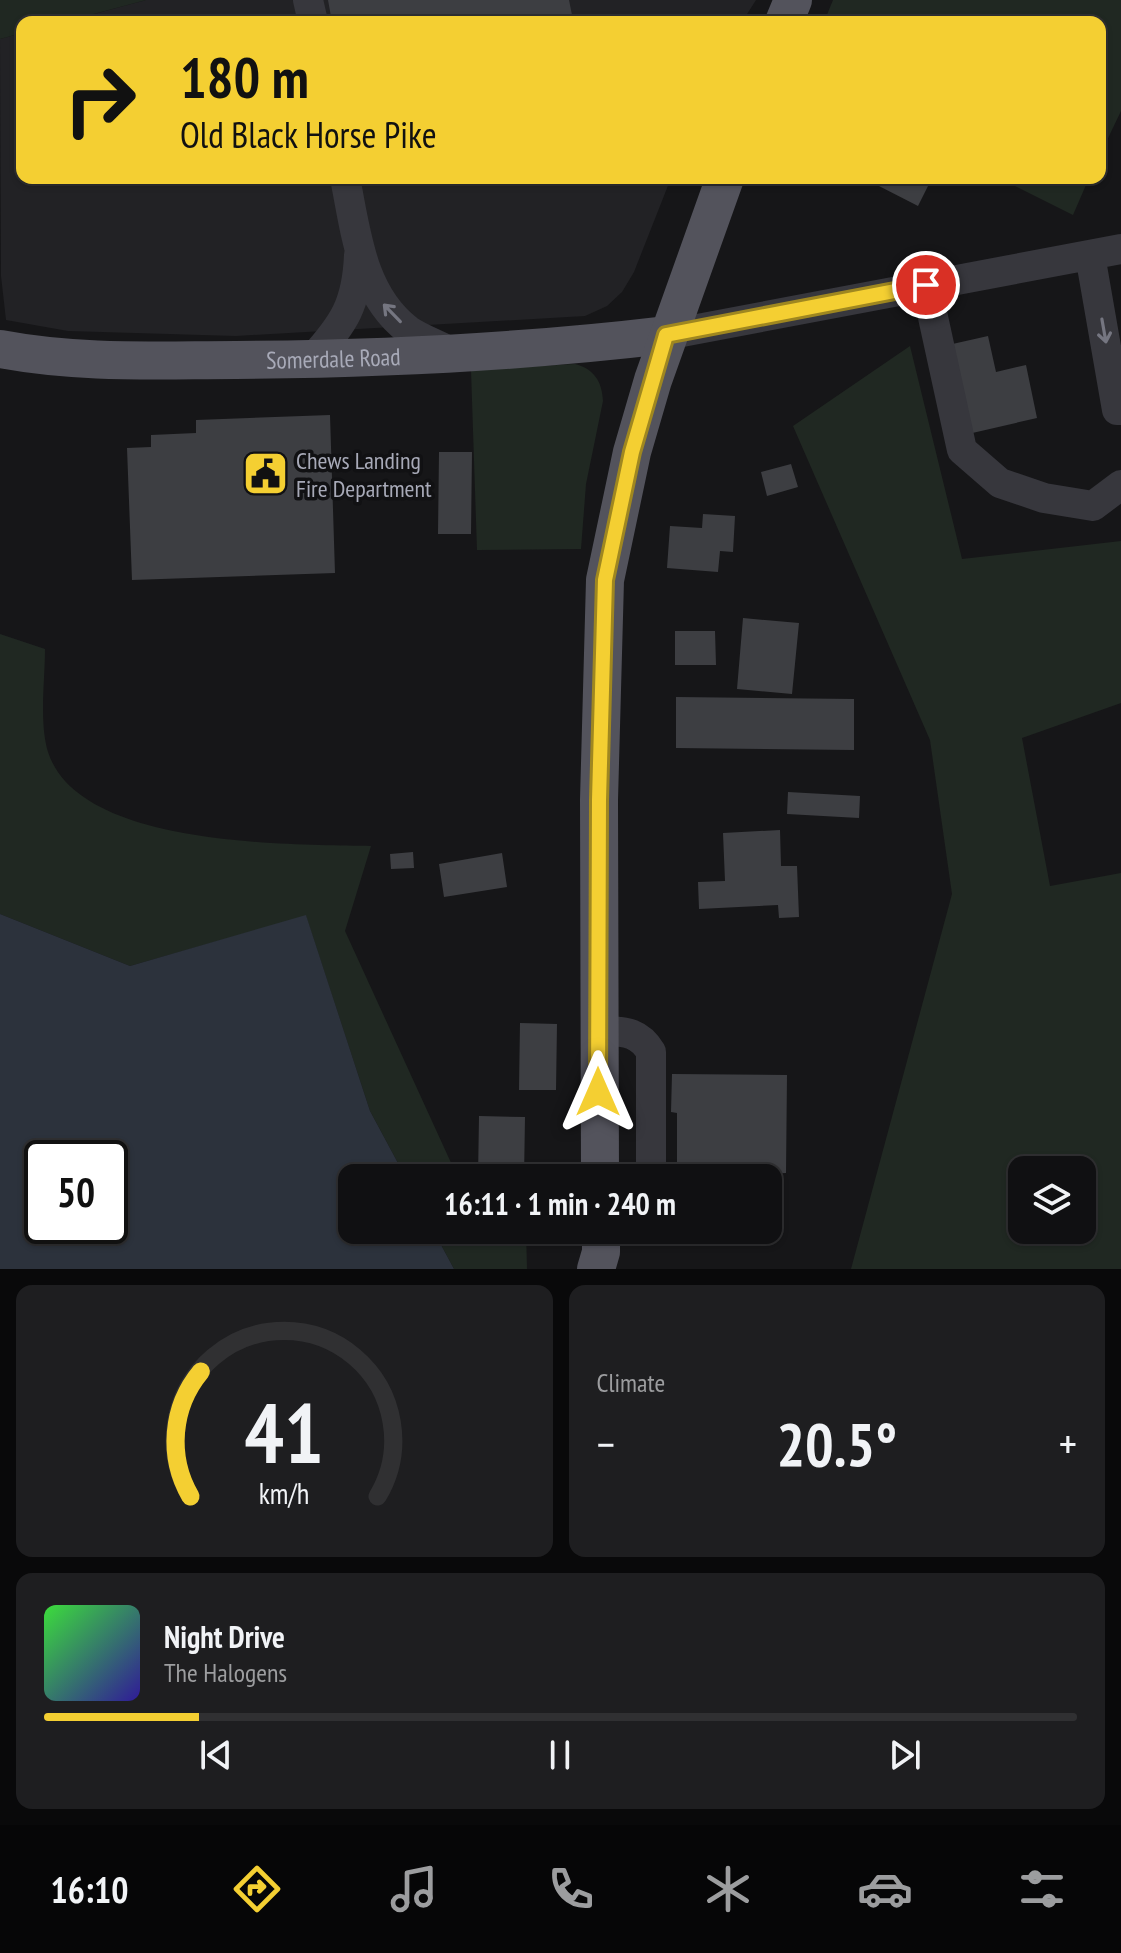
<!DOCTYPE html>
<meta charset="utf-8">
<style>
body{margin:0;font-family:"PT Sans Narrow",sans-serif;background:#1e1e20;color:#f1f3f6;height:100vh;display:flex;flex-direction:column;font-size:30px;white-space:nowrap}
*{box-sizing:border-box;margin:0}
p{font-size:26px;color:#9c9d9f}
.icon{flex:none;width:44px;height:44px;fill:none;stroke:currentColor;stroke-width:2;stroke-linecap:round;stroke-linejoin:round}
.map{position:relative;height:1269px;overflow:hidden}
.panel{display:flex;flex-direction:column;gap:16px;padding:16px;background:#09090a;flex:1}
.panel>*{flex:none}
.guide{position:absolute;left:16px;top:16px;width:1090px;height:168px;border-radius:16px;box-shadow:0 2px 6px #0004,0 0 0 2px #303032;background:#f4cf32;color:#111;overflow:hidden}
.tools{position:absolute;left:1008px;top:1156px;display:grid;gap:16px}
.tools a{display:grid;place-items:center;width:88px;height:88px;border-radius:16px;background:#101012;box-shadow:0 2px 6px #0004,0 0 0 2px #303032;font-size:40px}
.speed{position:absolute;left:24px;top:1140px;display:flex;gap:16px;font-size:40px;font-weight:700;text-align:center}
.speed>*{display:grid;place-content:center;width:104px;height:104px;border-radius:50%;background:#101012;box-shadow:0 2px 6px #0004,0 0 0 2px #303032;line-height:1}
.speed .limit{border:4px solid #111;border-radius:12px;background:#fff;color:#111}
.pin{position:absolute;display:grid;place-items:center;width:68px;height:68px;color:#fff;margin:-34px;border:4px solid #fff;border-radius:50%;box-shadow:0 2px 8px #0007}
.me{position:absolute;width:88px;margin:-44px;rotate:0deg;stroke-linejoin:round;filter:drop-shadow(0 0 6px #0008)}
.turn{display:flex;align-items:center;gap:28px;height:168px;padding:0 32px;font-size:36px}
.turn .icon{width:104px;height:104px;stroke-width:2.5}
.turn b{display:block;font-size:56px;line-height:68px}
.big{font-size:60px;font-weight:700;line-height:1.1}
.panel .card{flex:1;display:flex;flex-direction:column;justify-content:center;gap:12px;min-width:0;padding:0 28px;border-radius:16px;background:#1e1e20}
.panel .dial{align-items:center;gap:0}
.dial svg{height:208px;overflow:visible;fill:none;stroke:#303032;stroke-width:7;stroke-linecap:round;text-anchor:middle}
.dial text{fill:#f1f3f6;stroke:none}
.song{display:flex;align-items:center;gap:24px}
.cover{width:96px;height:96px;border-radius:12px;background:linear-gradient(135deg,hsl(120 70% 55%),hsl(250 70% 35%))}
.played{height:8px;border-radius:4px;background:linear-gradient(90deg,#f4cf32 15%,#303032 15%)}
.keys{display:flex;justify-content:space-around;direction:ltr}
.heat{display:flex;justify-content:space-between;align-items:center;font-size:44px;direction:ltr}
.panel .tiles{flex:1;display:grid;gap:16px;grid-template-columns:1fr 1fr}
.card:last-child{grid-column:span 2}
.trip{position:absolute;left:338px;top:1164px;width:444px;height:80px;border-radius:16px;background:#101012;box-shadow:0 2px 6px #0004,0 0 0 2px #303032;font-weight:700;line-height:80px;text-align:center}
.tabs{display:flex;height:128px;justify-content:space-around;align-items:center;background:#060607;color:#9c9d9f}
.tabs .icon{width:56px;height:56px}
.tabs .on{color:#f4cf32}
.tabs b{font-size:36px;color:#f1f3f6}
.map>svg:first-child{display:block}
</style>
<div class="map">
<svg width="1121" height="1269" viewBox="0 0 1121 1269">
<rect width="100%" height="100%" fill="#161618"/>
<path fill="#222225" d="M146,0H756L742,22H64Z
M22,33V178H671L634,272L622,292L607,306L585,316L236,336L68,331L6,320L1,276L0,39Z"/>
<path fill="#202822" fill-rule="evenodd" d="M0,0H146L64,22H22V33L0,39Z
M833,0H1121V111L1100,155V22H824Z
M999,178H1089L1073,215Z
M910,346L962,559L1121,541V703L1022,738L1050,886L1121,873V1269H851L952,894L930,740L793,426ZM1082,1170V1230H1022V1170Z
M575,364C594,369 602,381 603,401L586,484L581,549L477,550L471,370Z
M0,634L45,649C45,681 39,722 48,752C79,848 290,844 371,846L345,931L458,1178H406L370,1111L306,916L130,966L0,914Z
M433,1230H526L527,1269H454Z"/>
<path fill="#2c323c" fill-rule="evenodd" d="M0,914L130,966L306,915L370,1111L406,1178H352V1230H433L454,1269H0ZM42,1158H110V1226H42Z"/>
<path fill="#3d3e42" d="M328,0H569L572,15L536,22H332Z
M880,178H932L918,206L877,185Z
M988,336L996,372L1026,365L1037,418L968,434L948,345Z
M330,415L335,573L132,580L127,448L151,447V435L196,433V420Z
M439,452H472L471,534H438Z
M791,464L798,487L767,496L761,472Z
M703,514L735,516L733,552L720,551L718,572L667,568L670,526L702,528Z
M743,618L799,623L792,694L737,689Z
M675,631H715L716,665H675Z
M676,697L854,699V750L676,748Z
M788,792L860,796L859,818L787,814Z
M780,830L781,866H797L799,917L779,918L778,905L699,909L698,882L725,881L723,833Z
M413,852L414,868L391,869L390,854Z
M502,853L507,887L444,897L439,864Z
M520,1023L557,1024L556,1090H519Z
M672,1074L787,1075L786,1173L677,1178V1113L671,1112Z
M479,1116L525,1117L524,1178H478Z"/>
<g fill="none" stroke-linecap="round" stroke-linejoin="round">
<path stroke="#37373d" stroke-width="30" d="M308,0L313,22
M345,178C356,232 361,294 408,330C421,339 439,345 453,353
M1090,255L1117,410H1121
M926,285L962,450L1000,483L1044,498L1093,506L1121,485
M666,335L1121,249
M312,359C344,324 357,304 359,255
M598,1030C622,1032 638,1030 651,1052V1178"/>
<g stroke="#53535c" stroke-width="38">
<path d="M784,22L793,0"/>
<path id="s1" d="M0,349C79,364 156,360 236,360C380,359 523,352 666,335"/>
<path d="M600,1178L599,800L605,580L632,452L653,380L725,178"/>
<path d="M596,1269L601,1252V1230"/>
</g>
</g>
<defs><path id="oneway-shaft" d="M-6 0H5M1.5-3L5.5 0L1.5 3" fill="none" stroke-width="1.6" stroke-linecap="round" stroke-linejoin="round" transform="scale(2)"/></defs>
<g stroke="#757681">
<use href="#oneway-shaft" transform="translate(392 313) rotate(-134)"/>
<use href="#oneway-shaft" transform="translate(1104 331) rotate(80)"/>
</g>
<g fill="none" stroke-linecap="round" stroke-linejoin="round">
<defs>
<path id="route" d="M598,1092L599,800L605,580L632,452L666,335L926,285"/>
</defs>
<use href="#route" stroke="#9f8720" stroke-width="20"/>
<use href="#route" stroke="#f4cf32" stroke-width="14"/>
</g>
<defs>
<symbol id="civic-square" viewBox="-11 -11 22 22"><rect x="-9" y="-9" width="18" height="18" rx="4" fill="#f4cf32" stroke="#111113"/><path d="M-.6-6.5H3V-4.5H.6V-3L4-1V1h2V6H-6V1h2V-1L-.6-3ZM-1.2 2.5V6h2.4V2.5Z" fill="#111"/></symbol>
</defs>
<g fill-rule="evenodd">
<use href="#civic-square" x="240" y="448" width="51" height="51"/>
</g>
<g text-anchor="middle" dominant-baseline="central" stroke-width="7" stroke-linejoin="round" paint-order="stroke">
<g font-size="24" fill="#a8aab8" stroke="#111113">
<text stroke="none"><textPath href="#s1" startOffset="334">Somerdale Road</textPath></text>
</g>
<g font-size="24" fill="#a8aab8" stroke="#111113" text-anchor="start">
<text x="296" y="460">Chews Landing<tspan x="296" dy="28">Fire Department</tspan></text>
</g>
</g>
</svg>
<div class="tools">
<a><svg class="icon" aria-label="layers" viewBox="0 0 24 24"><path d="M12 4l9 5-9 5-9-5zM3 14l9 5 9-5"/></svg></a>
</div>
<div class="speed"><div class="limit">50</div></div>
<div class="pin" style="left:926px;top:285px;background:#d93025"><svg class="icon" aria-label="arrive" viewBox="0 0 24 24"><path d="M6 21V4h12l-3 4 3 4H6"/></svg></div>
<svg class="me" style="left:598px;top:1092px" viewBox="-20 -20 40 40"><path d="M0-17L14 15 0 8-14 15z" fill="#f4cf32" stroke="#fff" stroke-width="4"/></svg>
<div class="trip">16:11 · 1 min · 240 m</div>
<div class="guide">
<div class="turn"><svg class="icon" aria-label="right" viewBox="0 0 24 24"><path d="M7 20v-9h11M14 6l5 5-5 5"/></svg><div><b>180 m</b>Old Black Horse Pike</div></div>
</div>
</div>
<section class="panel">
<div class="tiles">
<div class="card dial"><svg viewBox="0 0 100 80">
<path d="M14 69A42 42 0 1 1 86 69"/>
<path d="M14 69A42 42 0 0 1 18 21" stroke="#f4cf32"/>
<text x="50" y="56" font-size="32" font-weight="700">41</text>
<text x="50" y="72" font-size="11">km/h</text>
</svg></div>
<div class="card"><p>Climate</p>
<div class="heat"><a>−</a><b class="big">20.5°</b><a>+</a></div>
</div>
<div class="card">
<div class="song"><i class="cover"></i><div><b>Night Drive</b><p>The Halogens</p></div></div>
<div class="played"></div>
<div class="keys"><svg class="icon" aria-label="previous" viewBox="0 0 24 24"><path d="M18 5L8 12l10 7zM5 5v14"/></svg><svg class="icon" aria-label="pause" viewBox="0 0 24 24"><path d="M8 5v14M16 5v14"/></svg><svg class="icon" aria-label="next" viewBox="0 0 24 24"><path d="M6 5l10 7-10 7zM19 5v14"/></svg></div>
</div>
</div>
</section>
<nav class="tabs">
<b>16:10</b>
<svg class="icon on" aria-label="directions" viewBox="0 0 24 24"><path d="M12 3l9 9-9 9-9-9zM9 14v-3h6M13 9l2 2-2 2"/></svg>
<svg class="icon" aria-label="music" viewBox="0 0 24 24"><path d="M9 18V5l10-2v13"/><circle cx="6" cy="18" r="3"/><circle cx="16" cy="16" r="3"/></svg>
<svg class="icon" aria-label="phone" viewBox="0 0 24 24"><path d="M5 4h4l2 5-3 2q2 4 5 5l2-3 5 2v4C11 20 4 13 5 4z"/></svg>
<svg class="icon" aria-label="climate" viewBox="0 0 24 24"><path d="M12 3v18M4 7l16 10M4 17L20 7"/></svg>
<svg class="icon" aria-label="car" viewBox="0 0 24 24"><path d="M5 17H2v-5l4-1 3-4h7l3 4 3 1v5h-3M9 17h6M6 11h13"/><circle cx="7" cy="17" r="2"/><circle cx="17" cy="17" r="2"/></svg>
<svg class="icon" aria-label="filters" viewBox="0 0 24 24"><path d="M4 7h16M4 17h16"/><circle cx="9" cy="7" r="2"/><circle cx="15" cy="17" r="2"/></svg>
</nav>
